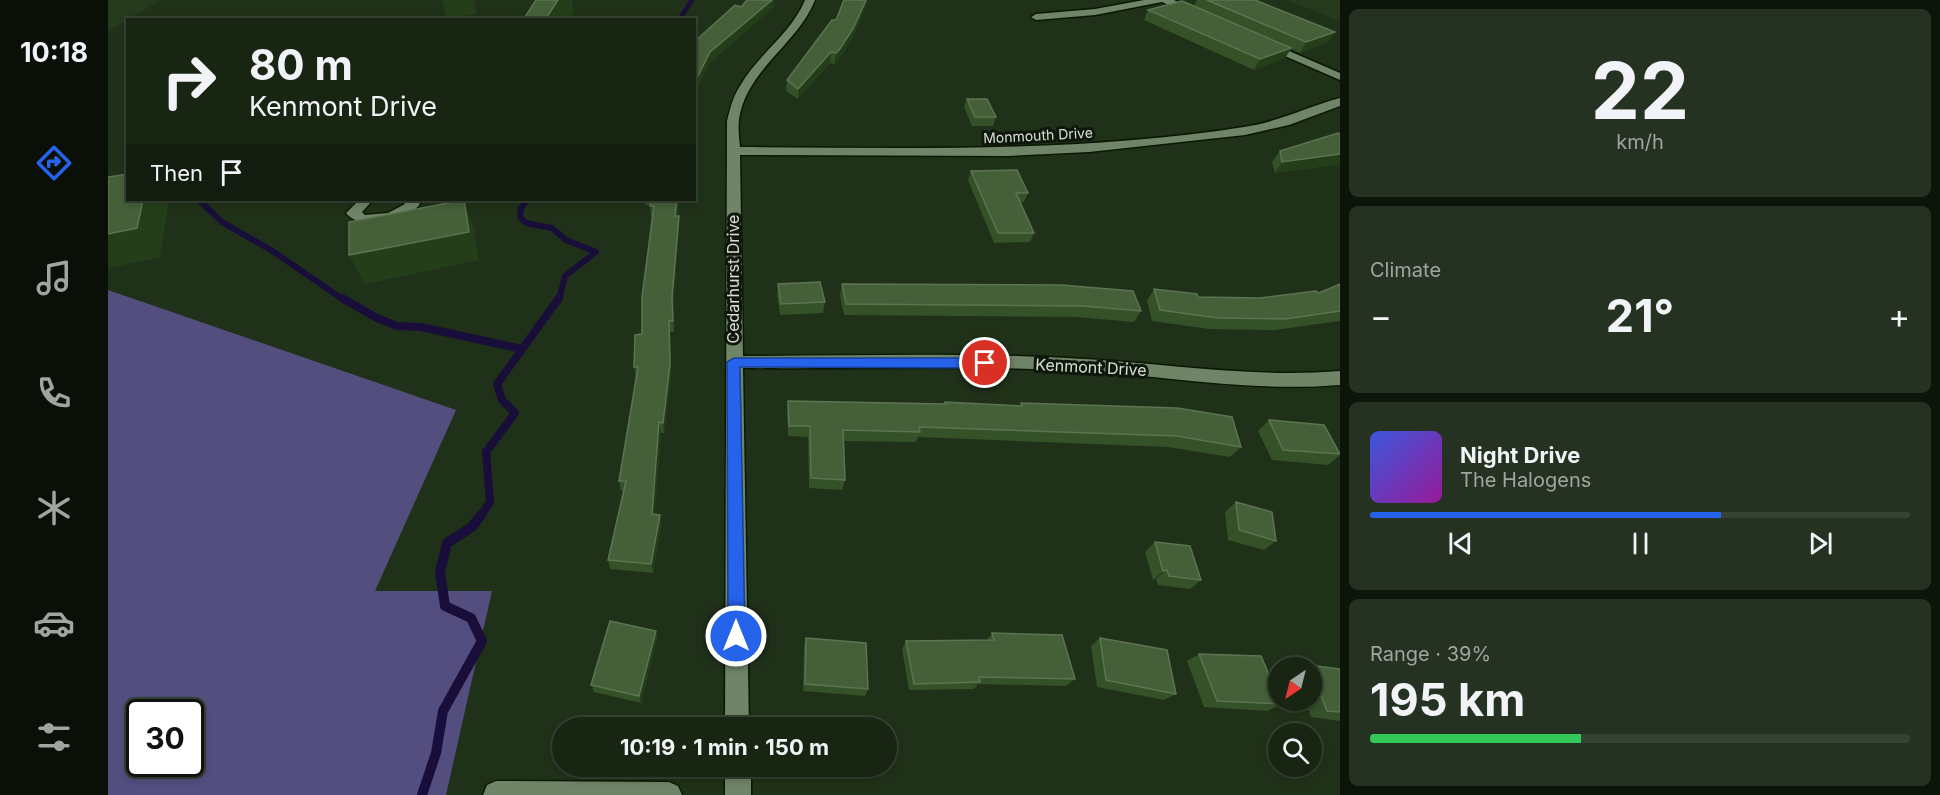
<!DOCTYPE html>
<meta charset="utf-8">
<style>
body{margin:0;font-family:Inter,sans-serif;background:#253121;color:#f1f3f6;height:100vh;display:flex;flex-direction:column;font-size:22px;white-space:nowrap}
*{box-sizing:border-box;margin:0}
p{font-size:20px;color:#9fa5a0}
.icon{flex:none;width:33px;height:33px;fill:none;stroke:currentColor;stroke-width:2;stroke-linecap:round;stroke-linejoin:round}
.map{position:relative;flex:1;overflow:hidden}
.sheet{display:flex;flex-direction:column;gap:9px;padding:9px;background:#0d140a;width:600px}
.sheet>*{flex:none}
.guide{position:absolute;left:18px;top:18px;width:570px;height:183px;border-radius:0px;box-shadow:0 3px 9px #0003,0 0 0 2px #364233;background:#182513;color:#f1f3f6;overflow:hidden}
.needle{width:39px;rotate:215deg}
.tools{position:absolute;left:1160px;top:657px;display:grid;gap:12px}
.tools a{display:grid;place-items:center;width:54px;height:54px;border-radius:50%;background:#182513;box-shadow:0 3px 9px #0003,0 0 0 2px #364233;font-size:30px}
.speed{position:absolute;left:18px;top:699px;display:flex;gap:12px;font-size:30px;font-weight:700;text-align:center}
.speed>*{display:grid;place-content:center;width:78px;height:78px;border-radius:50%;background:#182513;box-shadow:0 3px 9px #0003,0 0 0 2px #364233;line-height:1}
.speed .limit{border:3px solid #111;border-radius:9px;background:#fff;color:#111}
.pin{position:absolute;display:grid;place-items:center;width:51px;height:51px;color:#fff;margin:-26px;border:3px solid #fff;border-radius:50%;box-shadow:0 2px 6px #0007}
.me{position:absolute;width:66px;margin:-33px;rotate:0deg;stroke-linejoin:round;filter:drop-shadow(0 0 4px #0008)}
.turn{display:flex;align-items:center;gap:21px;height:126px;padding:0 24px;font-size:27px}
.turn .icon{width:78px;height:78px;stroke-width:2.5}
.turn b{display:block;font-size:42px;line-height:51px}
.then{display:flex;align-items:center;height:57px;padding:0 24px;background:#0003;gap:12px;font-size:22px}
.big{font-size:45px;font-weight:700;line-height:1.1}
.sheet .card{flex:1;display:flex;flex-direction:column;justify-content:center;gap:9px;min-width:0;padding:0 21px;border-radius:9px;background:#253121}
.sheet .dial{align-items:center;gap:0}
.dial b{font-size:78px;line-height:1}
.song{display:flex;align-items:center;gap:18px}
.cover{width:72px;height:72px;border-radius:9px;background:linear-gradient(135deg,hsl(230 70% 55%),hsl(300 70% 35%))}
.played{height:6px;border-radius:3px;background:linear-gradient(90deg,#2563eb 65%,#364233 65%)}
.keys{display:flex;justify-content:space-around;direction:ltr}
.heat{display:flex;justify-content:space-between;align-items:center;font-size:33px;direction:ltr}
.charge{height:9px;border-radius:4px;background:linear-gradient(90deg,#34c759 39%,#364233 0)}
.trip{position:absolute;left:444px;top:717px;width:345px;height:60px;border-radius:30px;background:#182513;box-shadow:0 3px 9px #0003,0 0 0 2px #364233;font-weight:700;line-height:60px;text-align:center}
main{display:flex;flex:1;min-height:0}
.menu{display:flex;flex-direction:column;width:108px;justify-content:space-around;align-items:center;background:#0a0f08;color:#9fa5a0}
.menu .icon{width:42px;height:42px}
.menu .selected{color:#2563eb}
.menu b{font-size:27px;color:#f1f3f6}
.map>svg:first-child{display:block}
</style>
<main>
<nav class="menu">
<b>10:18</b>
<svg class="icon selected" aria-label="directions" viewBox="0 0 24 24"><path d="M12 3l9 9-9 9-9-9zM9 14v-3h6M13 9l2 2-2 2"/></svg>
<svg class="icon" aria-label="music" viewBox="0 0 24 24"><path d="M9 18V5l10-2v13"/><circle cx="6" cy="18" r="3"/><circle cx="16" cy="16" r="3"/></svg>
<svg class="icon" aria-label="phone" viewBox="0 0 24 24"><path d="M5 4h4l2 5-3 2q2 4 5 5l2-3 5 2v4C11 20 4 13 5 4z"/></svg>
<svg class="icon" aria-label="climate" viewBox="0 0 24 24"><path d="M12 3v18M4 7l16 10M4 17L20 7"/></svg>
<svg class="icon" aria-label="car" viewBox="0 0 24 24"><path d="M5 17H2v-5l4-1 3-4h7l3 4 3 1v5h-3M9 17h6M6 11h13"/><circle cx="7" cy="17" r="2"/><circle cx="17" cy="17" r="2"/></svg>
<svg class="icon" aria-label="filters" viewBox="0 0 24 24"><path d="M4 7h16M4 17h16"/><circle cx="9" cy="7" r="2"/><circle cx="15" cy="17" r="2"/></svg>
</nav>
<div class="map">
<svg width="1232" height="795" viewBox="0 0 1232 795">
<rect width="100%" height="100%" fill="#203119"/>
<path fill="#263b1d" d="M0,0H53L0,31Z
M1179,0H1232V21Z"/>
<path fill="#544e7f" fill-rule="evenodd" d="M0,290L348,410L267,591H384L338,795H0ZM32,712H82V764H32Z"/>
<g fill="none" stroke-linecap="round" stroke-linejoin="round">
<path stroke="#180e39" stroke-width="4.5" d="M571,20L584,0"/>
<path stroke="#180e39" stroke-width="6" d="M91,200L114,222L163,250L236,300
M419,200L413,208L412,217L418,223L444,228L458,240L488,252L457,276L451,300"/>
<path stroke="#180e39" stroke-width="8" d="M234,298L269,318L289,326L313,327L414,349
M372,517L382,502L378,452L407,413L394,400L389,384L451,298"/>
<path stroke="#180e39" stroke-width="10" d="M314,795L328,753L335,711L374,641L363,618L337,606L332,572L339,543L364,527L373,515"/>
<defs>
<path id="minor" d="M697,0H707C689,45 639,69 631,119C630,128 631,138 632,147C800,148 969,153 1136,127C1170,122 1199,107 1232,98V106L1181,125L1137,135L981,152L900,156L632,155L635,356C749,356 863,352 977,359C1063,364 1146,378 1232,371V385C1146,392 1063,377 977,371C864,365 749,369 635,368L641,728H617L619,121C622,109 625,96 632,86C650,54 683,34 697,0Z
M1036,0H1066L1091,13L1083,15L1054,2L987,15L928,20L923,17L928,14L987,9Z
M1158,41L1232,73V80L1154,46L1153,44Z
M251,200H265L254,212L257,215L280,213L297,204L294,200H308L312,204C297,223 255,233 238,213Z
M617,766H643V795H617Z
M388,781L561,782L570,786L574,795H375L379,785Z"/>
</defs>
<use href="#minor" stroke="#091803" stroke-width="3"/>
<use href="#minor" fill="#708468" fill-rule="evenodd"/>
</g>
<path fill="#345127" d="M736,0H759L758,6L744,39L730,60L726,64L722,63L690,99L678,91L679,80L728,20Z
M1089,0H1147L1227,32L1220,42L1192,53L1183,49L1177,58L1146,70L1036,20L1040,10L1086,6Z
M859,99L888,117L885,126H864L856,107Z
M1232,134V164L1167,173L1164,162L1172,151Z
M863,171L920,193L916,202H912L926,233L922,242L886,243L860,180Z
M537,200H571L569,216H571V227L565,308L566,332H562L563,375L556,433H553L546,514L552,515L553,525L545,573L502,569L500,560L516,491H513L511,481L528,378L526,367L534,334L544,217H543L542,205H537Z
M670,284L717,302L715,313L672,315L669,295Z
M734,284L1033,311L1026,322L968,317L736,315L732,296Z
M1232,284V321L1167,330L1101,329L1044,321L1039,301L1046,289L1090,297L1152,298L1211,293Z
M680,401L837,404V402L912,406L913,403L1133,447L1122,457L1060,447L810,437L808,442L735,441L737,480L734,490L701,488L700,437L680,436L679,412Z
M1161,420L1232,455L1220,465L1164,460L1150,431Z
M1128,502L1168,541L1156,550L1120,540L1117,512Z
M1047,542L1093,580L1082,589L1050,585L1048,579L1045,580L1037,552Z
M548,631L549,638L533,703L486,692L483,685Z
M884,633L967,679L958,686L870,684L866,689L801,690L794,649L798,641L879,640Z
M698,638L760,689L757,696L695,691L696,646Z
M992,638L1068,694L1056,700L989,687L983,646Z
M1091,654L1174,704L1159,711L1096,707L1079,661Z
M1201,665L1232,669V721L1203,717L1197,700H1203V668H1197Z"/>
<path fill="#253e1a" d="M334,0H366L369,14L339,18Z
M450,0H464L466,15L460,16L457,20H437Z
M664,0H666L665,8L602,63L586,96V84L602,52Z
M758,0H759L758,6L744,39L730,60L726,64L728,53Z
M1227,32L1220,42L1192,53L1198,42Z
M1183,48L1177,58L1146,70L1152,59Z
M723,52L722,63L690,99V89Z
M1232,154V164L1167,173L1174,162Z
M35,200H61L52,257L0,268V234Z
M356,200L366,229L371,260L257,284L241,255Z
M569,200H571L568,227L567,216Z
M571,216V227L565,308L566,332L564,297Z
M561,321L563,375L556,433L555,423Z
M551,422L553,433L546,524L544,514Z
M552,515L553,525L545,573L543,564Z
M1059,570L1048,579L1045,580L1055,571Z
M548,631L549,638L533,703L531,696Z"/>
<path fill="#456039" stroke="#5c7451" stroke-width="1.5" d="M428,0H450L437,20H415Z
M639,0H664L602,52L586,84V42L627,5L633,7Z
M736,0H758L745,29L731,50L728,53L723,52L690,89L679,80L724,20H728Z
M1099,0H1147L1227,32L1198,42Z
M1074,1L1183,48L1152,59L1040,10Z
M859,99H879L888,117H867Z
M1230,133L1232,134V154L1174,162L1172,151Z
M909,170L920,193H908L926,233H890L863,171Z
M20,174V200H35L29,228L0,234V177Z
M356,200L361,232L241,255V222Z
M543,200H569L567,216H571L564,297L565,321H561L562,364L555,423L551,422L544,514L552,515L543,564L500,560L518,481H511L530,367H526L527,335L534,334V297L546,206H542Z
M712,282L717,302L673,304L670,284Z
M734,284L953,285L1025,291L1033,311L974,306L738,304Z
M1232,284V311L1177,319L1110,318L1052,310L1046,289L1089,294L1090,297L1152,298L1208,291L1211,293Z
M680,401L838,404L837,402L914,406L913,403L1069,408L1124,417L1133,447L1069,436L811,427L812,432L735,430L737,480L703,478L702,426H681Z
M1161,420L1216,425L1232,454L1175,450Z
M1128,502L1164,512L1168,541L1131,530Z
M1047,542L1082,546L1093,580L1061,576L1059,570L1055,571Z
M502,621L548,631L531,696L483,685Z
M884,633L954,635L967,679L871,677L872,682L806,684L798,641L886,640Z
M698,638L758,643L760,689L697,684Z
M992,638L1059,650L1068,694L998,680Z
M1091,654L1153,656L1170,696V700H1172L1174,704L1109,701Z
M1201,665L1232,669V712L1219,711Z"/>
<path fill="#2563eb" stroke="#184099" stroke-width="1.5" d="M626,358H877L884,363L877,368L632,367L637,636L635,642L628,645L622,642L620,636L619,362Z"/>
<g text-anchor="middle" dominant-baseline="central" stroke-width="6" stroke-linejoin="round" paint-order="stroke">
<g font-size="14" fill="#d5e0d0" stroke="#0f160c">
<text transform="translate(930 135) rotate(-3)">Monmouth Drive</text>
</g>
<g font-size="16" fill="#d5e0d0" stroke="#0f160c">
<text transform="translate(625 279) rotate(-90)">Cedarhurst Drive</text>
<text transform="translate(983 367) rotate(3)">Kenmont Drive</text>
</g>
</g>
</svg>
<div class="tools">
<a><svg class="needle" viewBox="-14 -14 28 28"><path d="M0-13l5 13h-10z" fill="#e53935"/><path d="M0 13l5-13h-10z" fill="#9fa5a0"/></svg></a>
<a><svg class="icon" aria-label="search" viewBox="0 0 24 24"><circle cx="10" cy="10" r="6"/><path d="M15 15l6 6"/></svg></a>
</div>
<div class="speed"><div class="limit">30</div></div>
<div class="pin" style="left:877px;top:363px;background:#d93025"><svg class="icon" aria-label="arrive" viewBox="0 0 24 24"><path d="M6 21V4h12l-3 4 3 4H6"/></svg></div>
<svg class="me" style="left:628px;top:636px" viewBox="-20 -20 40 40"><circle r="17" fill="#2563eb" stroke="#fff" stroke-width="3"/><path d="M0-11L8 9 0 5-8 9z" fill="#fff"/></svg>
<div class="trip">10:19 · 1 min · 150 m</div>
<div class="guide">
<div class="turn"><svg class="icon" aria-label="right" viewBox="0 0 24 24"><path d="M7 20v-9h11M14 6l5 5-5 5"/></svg><div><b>80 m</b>Kenmont Drive</div></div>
<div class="then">Then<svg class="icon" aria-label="arrive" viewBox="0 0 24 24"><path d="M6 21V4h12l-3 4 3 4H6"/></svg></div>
</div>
</div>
<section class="sheet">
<div class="card dial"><b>22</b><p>km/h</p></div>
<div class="card"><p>Climate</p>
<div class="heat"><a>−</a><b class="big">21°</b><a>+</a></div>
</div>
<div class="card">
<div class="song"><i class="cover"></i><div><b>Night Drive</b><p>The Halogens</p></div></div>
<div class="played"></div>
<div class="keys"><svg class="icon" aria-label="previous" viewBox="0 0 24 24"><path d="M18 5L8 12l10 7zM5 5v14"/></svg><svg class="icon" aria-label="pause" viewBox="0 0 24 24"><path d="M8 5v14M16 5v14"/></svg><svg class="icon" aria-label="next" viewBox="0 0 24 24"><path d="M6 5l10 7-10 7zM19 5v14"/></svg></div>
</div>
<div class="card"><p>Range · 39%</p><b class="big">195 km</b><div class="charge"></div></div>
</section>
</main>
